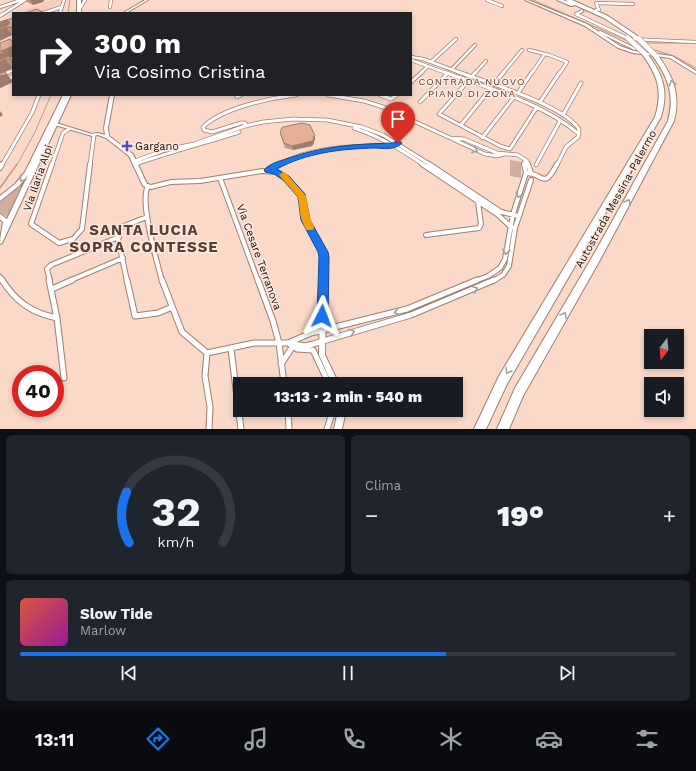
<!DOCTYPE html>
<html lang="it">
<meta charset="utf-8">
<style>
body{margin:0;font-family:"Work Sans",sans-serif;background:#20242c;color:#f1f3f6;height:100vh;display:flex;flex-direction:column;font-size:15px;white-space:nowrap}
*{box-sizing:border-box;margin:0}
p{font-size:13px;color:#9ea1a6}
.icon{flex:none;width:22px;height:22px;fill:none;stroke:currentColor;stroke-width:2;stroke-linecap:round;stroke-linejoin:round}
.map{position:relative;height:429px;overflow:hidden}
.details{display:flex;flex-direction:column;gap:6px;padding:6px;background:#0d0f14;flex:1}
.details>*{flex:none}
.banner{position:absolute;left:12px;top:12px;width:400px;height:84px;border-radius:0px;box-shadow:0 2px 6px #0003;background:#202124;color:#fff;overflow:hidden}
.needle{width:26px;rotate:196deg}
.fabs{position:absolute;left:644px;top:329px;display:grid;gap:8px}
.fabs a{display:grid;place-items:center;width:40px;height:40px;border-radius:0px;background:#171b24;box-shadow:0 2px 6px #0003;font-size:20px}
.speed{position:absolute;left:12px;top:365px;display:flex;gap:8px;font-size:20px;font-weight:700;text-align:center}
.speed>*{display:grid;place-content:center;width:52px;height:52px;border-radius:50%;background:#171b24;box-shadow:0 2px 6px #0003;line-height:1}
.speed .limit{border:6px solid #d22;background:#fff;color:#111}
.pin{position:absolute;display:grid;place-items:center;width:34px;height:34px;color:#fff;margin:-41px -17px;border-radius:50% 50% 50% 0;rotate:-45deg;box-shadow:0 0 4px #0007}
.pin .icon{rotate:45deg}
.me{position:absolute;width:44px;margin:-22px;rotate:3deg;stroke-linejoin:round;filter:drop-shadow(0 0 3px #0008)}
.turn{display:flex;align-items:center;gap:14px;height:84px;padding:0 16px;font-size:18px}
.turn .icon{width:52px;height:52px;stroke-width:2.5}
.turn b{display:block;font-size:28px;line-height:34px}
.big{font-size:30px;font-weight:800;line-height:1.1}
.details .widget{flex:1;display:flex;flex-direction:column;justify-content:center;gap:6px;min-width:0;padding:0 14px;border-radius:6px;background:#20242c}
.details .dial{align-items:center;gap:0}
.dial svg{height:104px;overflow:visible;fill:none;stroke:#363941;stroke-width:7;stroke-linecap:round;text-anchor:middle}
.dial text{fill:#f1f3f6;stroke:none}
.song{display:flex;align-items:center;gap:12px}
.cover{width:48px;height:48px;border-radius:6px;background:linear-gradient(135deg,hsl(10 70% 55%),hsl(300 70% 35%))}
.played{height:4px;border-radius:2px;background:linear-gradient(90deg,#1a73e8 65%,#363941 65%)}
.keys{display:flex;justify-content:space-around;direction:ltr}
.heat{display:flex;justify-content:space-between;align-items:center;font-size:22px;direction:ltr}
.details .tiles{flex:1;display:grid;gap:6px;grid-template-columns:1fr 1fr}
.widget:last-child{grid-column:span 2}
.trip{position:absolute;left:233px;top:377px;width:230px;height:40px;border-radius:0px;background:#171b24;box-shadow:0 2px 6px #0003;font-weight:800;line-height:40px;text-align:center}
.dock{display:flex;height:64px;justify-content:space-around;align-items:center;background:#090b0e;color:#9ea1a6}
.dock .icon{width:28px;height:28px}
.dock .current{color:#1a73e8}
.dock b{font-size:18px;color:#f1f3f6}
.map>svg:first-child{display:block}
</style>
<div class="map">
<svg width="696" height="429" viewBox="0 0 696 429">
<rect width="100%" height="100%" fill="#fad9c8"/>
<path fill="#f4ccb8" d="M52,0H61V3L40,13H17Z"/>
<path fill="#d0ae9d" d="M510,160L521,162V178L510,176Z
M29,174H30L8,217L0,213V201L18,187Z"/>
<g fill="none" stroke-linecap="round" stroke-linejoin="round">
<path stroke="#c8967d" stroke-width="1" d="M533,0L630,42
M68,13L70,0
M646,43H688
M651,49L674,56L696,68
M17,165L35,132L51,95"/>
<path stroke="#c8967d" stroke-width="1.5" d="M0,188L17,164"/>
<path stroke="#d8bbab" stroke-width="2.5" stroke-dasharray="2.5 1.5" stroke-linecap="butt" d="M582,11H587"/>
<defs>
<path id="minor-far3" d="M487,0L502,6
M0,7L21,0
M110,7L111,0
M79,10L85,0
M596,10H599L596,3L633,4
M582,11L576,14L629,39L696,42
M43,13L62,7
M60,13L64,0
M0,16L25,0
M600,32L635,49
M529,50L549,55L567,62L560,73
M411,57L423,59L461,73
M411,60L446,73
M431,62L456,39
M452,69L475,45
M7,73L13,70
M421,73L428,66
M475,73L486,61
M503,73L522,50
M532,73L544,55"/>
<path id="minor-far2" d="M444,72C490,89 541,102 579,134
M458,72C487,82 563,105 579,129L578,137L566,147L557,165
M0,76L9,72
M472,76L476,72
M469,80L439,114L500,146L510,149L537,107
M0,82L12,77
M411,82L422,72
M494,84L504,72
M518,93L532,72
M328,95L364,101L383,107L485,154L497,156L504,154
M380,95L391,99L397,95
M237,97L241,95
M420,102L448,73
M540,102L560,72
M563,115L581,83
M461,125L491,88
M247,126L245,123H241L212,132L204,130L203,127C222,108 270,98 296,95
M354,128C381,137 400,149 424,165
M450,138L464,139L497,153L518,155L527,161L528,165
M482,138L514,97
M135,161L165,150L194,144L245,126L263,122L293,119L327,120L362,127L383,135L431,165
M136,164C170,152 205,143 239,132
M2,165L32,113L39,95
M52,165L63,133L69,129
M90,165L94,135
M277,165C312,146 356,146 394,145
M525,165V160
M536,165L560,121"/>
<path id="minor-far1" d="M52,164L31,224L59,243L73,239L82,229L90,164
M422,164L497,214L510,226L515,228
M429,164L501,212L519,216
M528,164L531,173
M0,168L2,164
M268,170L279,164
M526,173C544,173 543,191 557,164
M220,178L258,281
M148,186C139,201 157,262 162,281
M426,235L479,228L481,224L478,202
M0,277L3,281
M50,281L47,269L51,265L119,237
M69,281L123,258
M127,281L116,229L147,217
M475,281L488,276L500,268L505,259L513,214L526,173L524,164
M493,281L503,275L509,266L515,228L531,180"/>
<path id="minor" d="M2,280C16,302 32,313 57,318
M49,280L57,318L64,378
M127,280L135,316L158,313L170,308
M162,280L182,332L207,353
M258,280L273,321L279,343L284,384
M52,289L72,280
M288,343L311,333L407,309L477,280
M288,343L297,349L313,350L329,384
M231,349L241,429
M207,353L254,343H288L305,346L313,344L411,315L494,280
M207,353L205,376L210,407L209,429
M281,364L293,346
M288,410L289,429
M327,429L333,410"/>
<path id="tertiary" d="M145,0H148L126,13H123Z
M525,0H528L587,24L620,46L634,51L672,56L696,71V74L670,58L633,53L618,48L585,26Z
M110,95H114L108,128L109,136L133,154L147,184L151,185L171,180L200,179L262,169L279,171L288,177L304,195L309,220L324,247L327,257L325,355L339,384H332L319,355L321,257L318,247L303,220L300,197L284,179L276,174L262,173L200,183L171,184L151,189L143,186L129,156L106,138L98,135L92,136L55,125L54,124L56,123L92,134L98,133L105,135L104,128Z
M338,410H346L342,429H334Z"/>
<path id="secondary" d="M77,0H81V13H77Z
M63,95H71L3,241L2,243L0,244C0,236 2,229 3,222L0,219V214L7,219L28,175L19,186L0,201V196L15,184L25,172Z"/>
<path id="motorway" d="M557,0H563L568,2L566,0H572L608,16L642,39L637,40L604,18L575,5L571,6Z
M643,53H647C663,75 669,90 661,117L507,384L486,429H474L499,376L655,117C663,91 658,76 642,54Z
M653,54H657C673,76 681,94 674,121L600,260L523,396L509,429H497L515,388L594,254L668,121C675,94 668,77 652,55Z"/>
</defs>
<use href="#minor-far3" stroke="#9d7f70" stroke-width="4"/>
<use href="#minor-far2" stroke="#9d7f70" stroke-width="4.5"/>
<use href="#minor-far1" stroke="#9d7f70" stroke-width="6"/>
<use href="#minor" stroke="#9d7f70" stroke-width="7"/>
<use href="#tertiary" stroke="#9d7f70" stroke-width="2"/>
<use href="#secondary" stroke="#9d7f70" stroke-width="2"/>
<use href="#motorway" stroke="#9d7f70" stroke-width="2"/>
<use href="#minor-far3" stroke="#fff" stroke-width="2.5"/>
<use href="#minor-far2" stroke="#fff" stroke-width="3"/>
<use href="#minor-far1" stroke="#fff" stroke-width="4"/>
<use href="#minor" stroke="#fff" stroke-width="5"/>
<use href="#tertiary" fill="#fff" fill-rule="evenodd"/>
<use href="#secondary" fill="#fff" fill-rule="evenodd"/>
<use href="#motorway" fill="#fff" fill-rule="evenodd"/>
<defs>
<path id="motorway-bridge" d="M628,38L645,54
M639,39L655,55"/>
</defs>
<use href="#motorway-bridge" stroke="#9d7f70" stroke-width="6" stroke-linecap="butt"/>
<use href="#motorway-bridge" stroke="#fff" stroke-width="5"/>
</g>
<path fill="#c49882" d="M26,0H44L43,2L33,5L27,2Z
M13,18V35H12L0,22Z
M0,43L13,61V67L2,73L13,82L0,88Z
M280,132L315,141H314V143L312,146L293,150L285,148L281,136Z"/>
<path fill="#a07c6a" d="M30,0H44L43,2L33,5Z
M7,20L12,27H6L12,35L0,41V23Z
M13,46V57L8,59H5L12,68L0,74V50L1,51Z
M7,74L13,82L0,88V76Z
M0,111L3,115L0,117Z
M315,136V141H314V143L312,146L293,150L292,146Z"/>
<path fill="#e4b197" stroke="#a07c6a" d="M37,9L44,13H25Z
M13,18V27H6L0,30V28L8,25L10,22L7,20L0,22Z
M10,39L13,42V46L1,51L4,53L0,54V43Z
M9,56L11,59H5L0,62V60Z
M5,72L7,74L0,76V73Z
M302,123L310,125L315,136L313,137L314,139L312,141L292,146L284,143L280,132L281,131V129L283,127Z"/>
<defs><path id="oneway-chevron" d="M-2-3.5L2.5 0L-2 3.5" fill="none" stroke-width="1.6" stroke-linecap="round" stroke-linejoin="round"/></defs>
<g stroke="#a39f9d">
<use href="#oneway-chevron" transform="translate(672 83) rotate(-108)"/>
<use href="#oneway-chevron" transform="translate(475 150) rotate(23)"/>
<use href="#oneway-chevron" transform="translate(22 179) rotate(130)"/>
<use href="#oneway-chevron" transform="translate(519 195) rotate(108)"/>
<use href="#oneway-chevron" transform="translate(628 202) rotate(-61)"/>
<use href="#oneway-chevron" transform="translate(506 252) rotate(100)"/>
<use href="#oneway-chevron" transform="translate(475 289) rotate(-22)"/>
<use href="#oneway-chevron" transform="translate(397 312) rotate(167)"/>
<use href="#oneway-chevron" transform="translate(564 315) rotate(-60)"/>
<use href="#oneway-chevron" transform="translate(352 332) rotate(-17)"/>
<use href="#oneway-chevron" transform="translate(508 371) rotate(120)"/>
</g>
<path fill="#1a73e8" stroke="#114b97" d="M398,140L402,143C395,151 382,148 373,148C340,149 306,153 277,169L289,176L305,194L310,220L328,252L329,257L328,316L326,320L322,321L318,320L317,316L319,257L318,252L301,220L298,197L283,180L274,174L265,172L264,170C269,164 279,161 286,159C322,146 355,144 393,143Z"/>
<path fill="#f59e0b" d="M283,172L286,173L306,196L310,218L314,227L313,230H306L301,218L298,197L279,175Z"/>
<path fill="#574ac2" stroke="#fee9df" stroke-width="1.5" d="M125 140h4v4h4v4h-4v4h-4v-4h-4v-4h4z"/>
<g text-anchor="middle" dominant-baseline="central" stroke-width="3" stroke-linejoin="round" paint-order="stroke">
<g font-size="10" letter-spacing="1" fill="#5a4032" stroke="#fee9df">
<text x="472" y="81">CONTRADA NUOVO<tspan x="472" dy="12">PIANO DI ZONA</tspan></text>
</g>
<g font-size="11" fill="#190f09" stroke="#fee9df" text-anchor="start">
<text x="135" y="146">Gargano</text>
</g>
<g font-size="11" fill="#190f09" stroke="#fee9df">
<text transform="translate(38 178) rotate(-71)">Via Ilaria Alpi</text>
<text transform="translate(616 199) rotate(-61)">Autostrada Messina-Palermo</text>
<text transform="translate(259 257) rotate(70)">Via Cesare Terranova</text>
</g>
<g font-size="15" font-weight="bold" letter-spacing="1" fill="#5a4032" stroke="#fee9df">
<text x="144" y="230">SANTA LUCIA<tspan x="144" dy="17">SOPRA CONTESSE</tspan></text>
</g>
</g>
</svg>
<div class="fabs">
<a><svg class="needle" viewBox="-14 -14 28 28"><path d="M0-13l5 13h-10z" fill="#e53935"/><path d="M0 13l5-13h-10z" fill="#9ea1a6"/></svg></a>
<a><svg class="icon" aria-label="sound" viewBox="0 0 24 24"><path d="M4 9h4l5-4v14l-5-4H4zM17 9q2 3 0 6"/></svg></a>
</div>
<div class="speed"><div class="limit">40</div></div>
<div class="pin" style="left:398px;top:143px;background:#d93025"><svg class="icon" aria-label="arrive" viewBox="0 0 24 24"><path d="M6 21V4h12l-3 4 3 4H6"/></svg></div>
<svg class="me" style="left:322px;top:316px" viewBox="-20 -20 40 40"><path d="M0-17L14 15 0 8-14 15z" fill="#1a73e8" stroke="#fff" stroke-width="4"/></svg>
<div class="trip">13:13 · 2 min · 540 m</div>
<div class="banner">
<div class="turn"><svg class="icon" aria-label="right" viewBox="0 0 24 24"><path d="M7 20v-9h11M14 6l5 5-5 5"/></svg><div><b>300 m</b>Via Cosimo Cristina</div></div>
</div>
</div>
<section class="details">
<div class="tiles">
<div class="widget dial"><svg viewBox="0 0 100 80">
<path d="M14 69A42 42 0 1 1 86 69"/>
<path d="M14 69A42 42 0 0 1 12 30" stroke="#1a73e8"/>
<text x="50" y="56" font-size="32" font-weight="700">32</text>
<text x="50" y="72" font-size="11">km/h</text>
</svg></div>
<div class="widget"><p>Clima</p>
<div class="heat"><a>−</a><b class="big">19°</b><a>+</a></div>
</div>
<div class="widget">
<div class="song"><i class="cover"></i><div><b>Slow Tide</b><p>Marlow</p></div></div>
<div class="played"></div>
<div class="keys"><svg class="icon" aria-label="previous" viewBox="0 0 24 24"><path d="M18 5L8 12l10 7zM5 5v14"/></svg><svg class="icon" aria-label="pause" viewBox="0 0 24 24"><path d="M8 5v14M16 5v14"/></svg><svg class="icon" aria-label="next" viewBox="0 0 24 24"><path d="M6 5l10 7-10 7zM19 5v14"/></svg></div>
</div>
</div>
</section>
<nav class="dock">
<b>13:11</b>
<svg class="icon current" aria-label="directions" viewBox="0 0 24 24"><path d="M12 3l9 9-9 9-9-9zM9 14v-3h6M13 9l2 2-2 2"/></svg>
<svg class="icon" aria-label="music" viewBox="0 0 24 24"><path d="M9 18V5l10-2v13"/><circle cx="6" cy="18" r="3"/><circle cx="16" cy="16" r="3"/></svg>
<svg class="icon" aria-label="phone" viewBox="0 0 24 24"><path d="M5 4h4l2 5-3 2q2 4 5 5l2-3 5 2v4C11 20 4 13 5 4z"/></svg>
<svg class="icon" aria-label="climate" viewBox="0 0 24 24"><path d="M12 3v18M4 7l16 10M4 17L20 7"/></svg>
<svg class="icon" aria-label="car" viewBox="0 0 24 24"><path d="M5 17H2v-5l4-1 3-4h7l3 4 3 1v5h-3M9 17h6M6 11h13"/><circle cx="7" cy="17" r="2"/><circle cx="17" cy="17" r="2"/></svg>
<svg class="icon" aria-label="filters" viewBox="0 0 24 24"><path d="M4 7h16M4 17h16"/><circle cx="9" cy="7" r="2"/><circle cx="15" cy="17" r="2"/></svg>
</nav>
